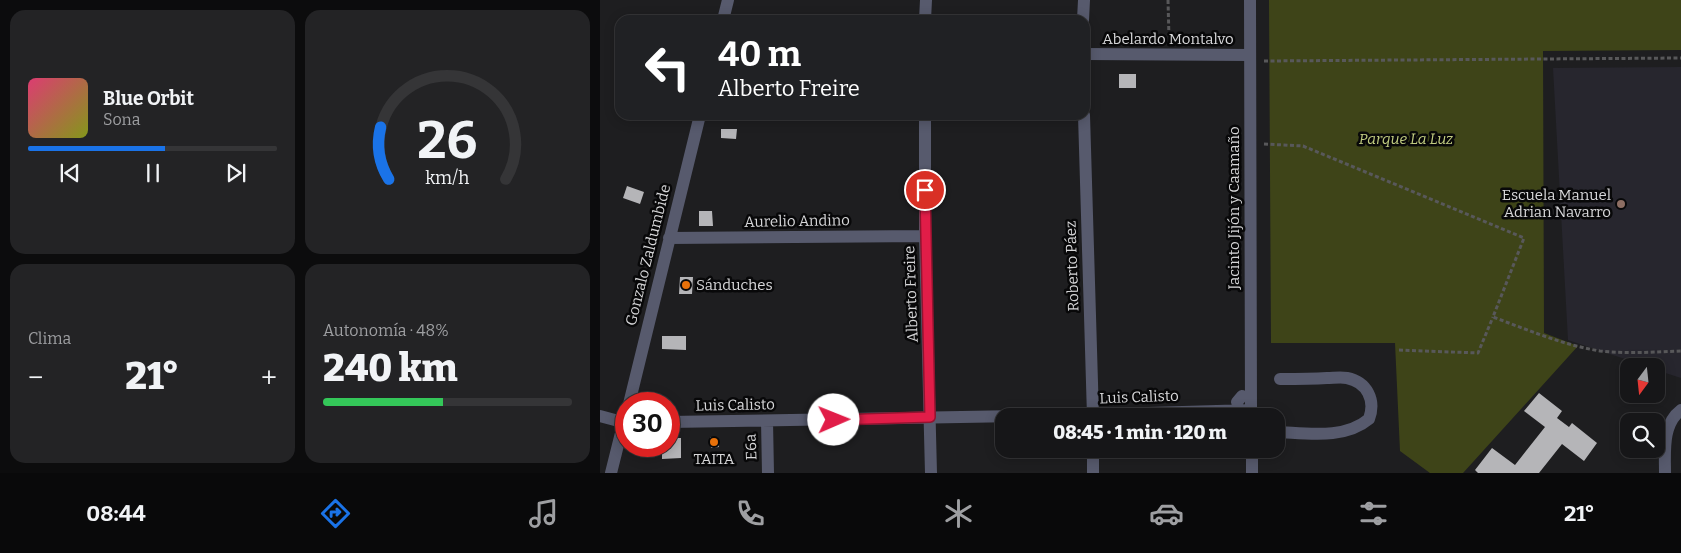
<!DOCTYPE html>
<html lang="es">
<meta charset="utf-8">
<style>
body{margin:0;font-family:Bitter,serif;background:#232325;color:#f1f3f6;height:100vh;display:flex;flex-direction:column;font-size:19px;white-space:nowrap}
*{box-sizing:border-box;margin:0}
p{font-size:16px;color:#9e9fa2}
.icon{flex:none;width:28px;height:28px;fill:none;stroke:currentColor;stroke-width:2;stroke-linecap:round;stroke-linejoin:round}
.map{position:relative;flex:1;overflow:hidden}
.details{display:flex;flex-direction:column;gap:10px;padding:10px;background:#0c0c0d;width:600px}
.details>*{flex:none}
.top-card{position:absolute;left:15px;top:15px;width:475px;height:105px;border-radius:15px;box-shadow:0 2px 12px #0003,0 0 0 1px #353537;background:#202124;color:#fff;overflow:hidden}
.needle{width:32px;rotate:195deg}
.tools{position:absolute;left:1020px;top:358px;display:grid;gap:10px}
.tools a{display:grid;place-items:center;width:45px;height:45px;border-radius:10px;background:#161618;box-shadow:0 2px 12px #0003,0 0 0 1px #353537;font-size:25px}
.speed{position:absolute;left:15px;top:392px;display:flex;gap:10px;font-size:25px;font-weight:700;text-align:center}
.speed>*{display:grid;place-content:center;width:65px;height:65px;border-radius:50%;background:#161618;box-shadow:0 2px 12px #0003,0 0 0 1px #353537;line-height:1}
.speed .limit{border:8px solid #d22;background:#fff;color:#111}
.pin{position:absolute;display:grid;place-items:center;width:42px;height:42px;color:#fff;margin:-21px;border:2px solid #fff;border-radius:50%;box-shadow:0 1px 5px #0007}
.me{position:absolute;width:55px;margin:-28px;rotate:89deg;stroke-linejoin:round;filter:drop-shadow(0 0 4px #0008)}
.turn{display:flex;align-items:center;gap:18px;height:105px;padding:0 20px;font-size:22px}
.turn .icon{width:65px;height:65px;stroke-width:2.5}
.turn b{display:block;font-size:35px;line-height:42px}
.big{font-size:38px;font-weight:800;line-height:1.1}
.details .card{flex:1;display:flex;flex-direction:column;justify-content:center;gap:8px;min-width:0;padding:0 18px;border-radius:15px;background:#232325}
.details .dial{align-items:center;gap:0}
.dial svg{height:130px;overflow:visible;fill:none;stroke:#353537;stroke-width:7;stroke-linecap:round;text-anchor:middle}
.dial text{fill:#f1f3f6;stroke:none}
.song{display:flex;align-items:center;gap:15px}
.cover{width:60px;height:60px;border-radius:8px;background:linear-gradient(135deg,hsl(340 70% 55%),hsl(70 70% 35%))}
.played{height:5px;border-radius:2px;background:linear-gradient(90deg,#1a73e8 55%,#353537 55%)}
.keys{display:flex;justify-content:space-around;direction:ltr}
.heat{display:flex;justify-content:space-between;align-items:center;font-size:28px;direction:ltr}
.charge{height:8px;border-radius:4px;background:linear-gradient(90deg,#34c759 48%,#353537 0)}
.details .tiles{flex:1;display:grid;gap:10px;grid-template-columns:repeat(2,1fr)}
.trip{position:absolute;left:395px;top:408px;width:290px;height:50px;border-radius:15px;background:#161618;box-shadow:0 2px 12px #0003,0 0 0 1px #353537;font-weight:800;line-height:50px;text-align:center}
.tabs{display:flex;height:80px;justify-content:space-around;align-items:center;background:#09090a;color:#9e9fa2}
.tabs .icon{width:35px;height:35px}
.tabs .active{color:#1a73e8}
.tabs b{font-size:22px;color:#f1f3f6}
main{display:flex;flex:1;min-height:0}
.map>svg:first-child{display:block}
</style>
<main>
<section class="details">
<div class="tiles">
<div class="card">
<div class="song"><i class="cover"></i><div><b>Blue Orbit</b><p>Sona</p></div></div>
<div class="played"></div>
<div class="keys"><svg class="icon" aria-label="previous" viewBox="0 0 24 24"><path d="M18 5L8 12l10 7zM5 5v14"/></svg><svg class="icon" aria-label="pause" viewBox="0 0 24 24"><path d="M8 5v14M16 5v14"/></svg><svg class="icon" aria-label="next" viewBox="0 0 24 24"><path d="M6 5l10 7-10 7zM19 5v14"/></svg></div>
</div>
<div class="card dial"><svg viewBox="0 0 100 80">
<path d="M14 69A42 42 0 1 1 86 69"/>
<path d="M14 69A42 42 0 0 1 9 37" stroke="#1a73e8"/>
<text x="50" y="56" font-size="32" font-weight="700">26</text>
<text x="50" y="72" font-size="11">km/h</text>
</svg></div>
<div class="card"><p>Clima</p>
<div class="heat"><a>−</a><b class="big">21°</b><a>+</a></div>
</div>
<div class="card"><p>Autonomía · 48%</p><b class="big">240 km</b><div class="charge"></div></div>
</div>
</section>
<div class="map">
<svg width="1081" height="473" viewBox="0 0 1081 473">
<rect width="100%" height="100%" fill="#1e1e20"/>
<path fill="#27262e" d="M1081,67V378L1056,370V366H1046L968,340L953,68Z"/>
<path fill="#3e4418" d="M669,0H1081V50L943,51L944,333L978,346L863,473H830L800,451L795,343H671Z"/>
<path fill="#b5b5b8" d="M519,74H536V88H519Z
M121,129H137L136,139L121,138Z
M27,186L44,192L40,204L23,198Z
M99,211H112L113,226H99Z
M80,277H93L92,294H79Z
M62,336H86V350L62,349Z
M939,393L962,411L957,418L969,427L972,423L997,443L984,461L962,444L939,473H878L875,470L892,448L915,465L945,427L924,411Z
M110,437H117L119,447L111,448Z
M69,438H81V458L62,459V446H69Z"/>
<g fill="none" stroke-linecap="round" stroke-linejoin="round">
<path stroke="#58585a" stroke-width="3" stroke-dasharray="4 2.5" stroke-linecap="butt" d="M568,0L569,38
M664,61L1081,58
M664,144L703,146L924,238L893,317C928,330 963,345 1000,351C1027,354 1054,352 1081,351
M799,350L878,353L893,317"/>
<path stroke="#575a6d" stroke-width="12" d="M650,0L651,416
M123,20L128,0
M325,20L326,0
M483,20L484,0
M485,54L650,55
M325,115V236L331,473
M484,115L493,416
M69,238L325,236
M637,402L642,396
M29,404L100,115
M0,416L26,423
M167,421L168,473
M69,422L480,415L651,410
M676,432C706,433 744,440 769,419C776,400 767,382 747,378C741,377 733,378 727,378C711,379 696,379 680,379
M493,449V473
M652,449V473
M11,473L26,413
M1065,473C1065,452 1062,424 1081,410"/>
</g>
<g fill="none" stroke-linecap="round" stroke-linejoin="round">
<defs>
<path id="route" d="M234,420L330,417L325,190"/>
</defs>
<use href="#route" stroke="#92132f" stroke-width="12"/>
<use href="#route" stroke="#e11d48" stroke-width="9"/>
</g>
<circle fill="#8d6e63" stroke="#080809" stroke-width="2" cx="1021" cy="204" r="5"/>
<g fill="#e8710a" stroke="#080809" stroke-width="2">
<circle cx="86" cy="285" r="5"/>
<circle cx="114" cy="442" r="5"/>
</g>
<g text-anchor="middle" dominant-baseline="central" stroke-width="5" stroke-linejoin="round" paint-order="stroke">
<g font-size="15" fill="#d7d7d9" stroke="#080809">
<text x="568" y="39">Abelardo Montalvo</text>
<text transform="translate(634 208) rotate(-90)">Jacinto Jijón y Caamaño</text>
<text transform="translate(197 221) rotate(-1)">Aurelio Andino</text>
<text transform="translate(48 255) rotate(-76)">Gonzalo Zaldumbide</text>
<text transform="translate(472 266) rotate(-92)">Roberto Páez</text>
<text transform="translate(311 294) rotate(-92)">Alberto Freire</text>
<text transform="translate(539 397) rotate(-2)">Luis Calisto</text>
<text transform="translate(135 405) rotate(-1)">Luis Calisto</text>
<text transform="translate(151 447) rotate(-92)">E6a</text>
</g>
<g font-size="15" font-style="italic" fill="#c1cc80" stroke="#080809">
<text x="806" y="139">Parque La Luz</text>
</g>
<g font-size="15" fill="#d7d7d9" stroke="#080809" text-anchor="end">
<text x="1011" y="195">Escuela Manuel<tspan x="1011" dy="17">Adrian Navarro</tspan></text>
<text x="96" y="285" text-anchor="start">Sánduches</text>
<text x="114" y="459" text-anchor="middle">TAITA</text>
</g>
</g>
</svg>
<div class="tools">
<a><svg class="needle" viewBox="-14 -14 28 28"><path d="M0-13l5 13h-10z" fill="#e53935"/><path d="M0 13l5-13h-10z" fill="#9e9fa2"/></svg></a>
<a><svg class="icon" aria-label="search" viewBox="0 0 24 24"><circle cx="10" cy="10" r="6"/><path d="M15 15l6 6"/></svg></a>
</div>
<div class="speed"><div class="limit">30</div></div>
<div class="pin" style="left:325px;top:190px;background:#d93025"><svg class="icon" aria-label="arrive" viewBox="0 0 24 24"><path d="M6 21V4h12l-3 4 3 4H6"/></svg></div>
<svg class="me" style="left:234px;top:420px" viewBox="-20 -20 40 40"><circle r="19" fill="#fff"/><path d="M0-13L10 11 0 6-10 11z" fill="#e11d48"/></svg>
<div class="trip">08:45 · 1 min · 120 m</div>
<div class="top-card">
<div class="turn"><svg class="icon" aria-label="left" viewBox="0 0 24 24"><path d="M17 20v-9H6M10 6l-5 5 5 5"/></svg><div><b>40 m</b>Alberto Freire</div></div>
</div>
</div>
</main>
<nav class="tabs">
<b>08:44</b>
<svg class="icon active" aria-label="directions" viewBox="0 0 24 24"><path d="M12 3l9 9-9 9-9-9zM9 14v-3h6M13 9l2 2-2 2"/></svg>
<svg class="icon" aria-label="music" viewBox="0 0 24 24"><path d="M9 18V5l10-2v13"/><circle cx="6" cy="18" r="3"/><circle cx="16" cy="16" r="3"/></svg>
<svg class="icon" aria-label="phone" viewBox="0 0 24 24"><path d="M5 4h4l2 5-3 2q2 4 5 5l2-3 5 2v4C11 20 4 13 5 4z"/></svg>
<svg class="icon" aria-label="climate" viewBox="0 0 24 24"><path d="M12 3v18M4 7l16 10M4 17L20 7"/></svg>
<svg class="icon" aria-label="car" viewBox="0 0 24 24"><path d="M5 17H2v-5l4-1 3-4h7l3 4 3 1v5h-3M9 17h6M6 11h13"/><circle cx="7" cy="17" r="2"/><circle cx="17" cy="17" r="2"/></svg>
<svg class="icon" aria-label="filters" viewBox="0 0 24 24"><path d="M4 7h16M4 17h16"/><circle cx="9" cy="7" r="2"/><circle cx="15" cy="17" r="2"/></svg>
<b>21°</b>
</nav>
